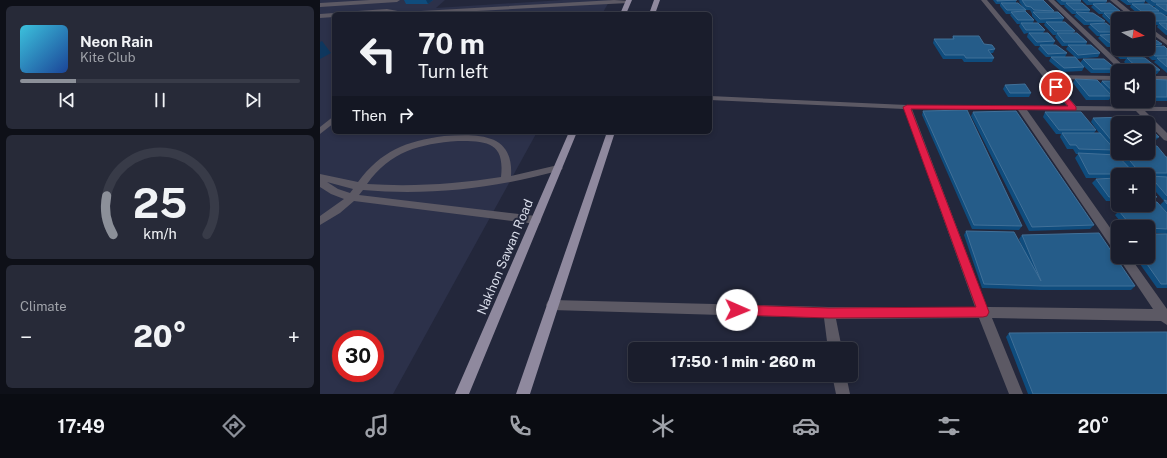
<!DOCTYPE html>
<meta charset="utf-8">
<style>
body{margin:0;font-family:"Public Sans",sans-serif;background:#272a38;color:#f1f3f6;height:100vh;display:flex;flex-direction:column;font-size:15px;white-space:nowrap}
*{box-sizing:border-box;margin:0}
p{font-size:13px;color:#9fa2a9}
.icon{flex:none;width:22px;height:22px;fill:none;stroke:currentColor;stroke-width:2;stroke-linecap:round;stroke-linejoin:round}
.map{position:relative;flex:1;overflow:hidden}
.side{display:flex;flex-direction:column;gap:6px;padding:6px;background:#0e1018;width:320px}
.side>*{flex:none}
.hud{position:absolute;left:12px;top:12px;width:380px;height:122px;border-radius:6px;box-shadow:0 2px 6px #0003,0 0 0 1px #383b48;background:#1a1d2c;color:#f1f3f6;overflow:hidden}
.needle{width:26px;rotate:98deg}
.fabs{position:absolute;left:791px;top:12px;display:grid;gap:8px}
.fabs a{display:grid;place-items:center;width:44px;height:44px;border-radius:6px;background:#1a1d2c;box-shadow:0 2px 6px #0003,0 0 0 1px #383b48;font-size:20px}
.speed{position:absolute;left:12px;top:330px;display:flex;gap:8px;font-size:20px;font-weight:700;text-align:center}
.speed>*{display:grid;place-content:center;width:52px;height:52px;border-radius:50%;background:#1a1d2c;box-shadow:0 2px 6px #0003,0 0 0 1px #383b48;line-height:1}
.speed .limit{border:6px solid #d22;background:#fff;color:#111}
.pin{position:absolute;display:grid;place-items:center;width:34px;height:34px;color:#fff;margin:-17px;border:2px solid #fff;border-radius:50%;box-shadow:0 1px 4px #0007}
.me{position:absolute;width:44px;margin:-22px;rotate:91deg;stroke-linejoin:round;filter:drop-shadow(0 0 3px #0008)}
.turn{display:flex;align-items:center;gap:14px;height:84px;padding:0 20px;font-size:18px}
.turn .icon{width:52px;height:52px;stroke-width:2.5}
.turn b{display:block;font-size:28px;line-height:34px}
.then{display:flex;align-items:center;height:38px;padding:0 20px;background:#0003;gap:8px;font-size:15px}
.big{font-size:30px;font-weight:800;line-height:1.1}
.side .tile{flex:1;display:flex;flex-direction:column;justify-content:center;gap:6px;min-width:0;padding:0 14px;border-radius:6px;background:#272a38}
.side .dial{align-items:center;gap:0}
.dial svg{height:104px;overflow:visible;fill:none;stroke:#383b48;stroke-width:7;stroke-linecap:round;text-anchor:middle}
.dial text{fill:#f1f3f6;stroke:none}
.song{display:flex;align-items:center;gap:12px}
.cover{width:48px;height:48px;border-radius:6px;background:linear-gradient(135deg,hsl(190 70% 55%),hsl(220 70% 35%))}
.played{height:4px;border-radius:2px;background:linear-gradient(90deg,#8c9099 20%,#383b48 20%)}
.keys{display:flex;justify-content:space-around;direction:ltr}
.heat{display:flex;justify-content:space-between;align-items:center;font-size:22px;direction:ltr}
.trip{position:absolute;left:308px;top:342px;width:230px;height:40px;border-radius:6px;background:#1a1d2c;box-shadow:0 2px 6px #0003,0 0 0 1px #383b48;font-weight:800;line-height:40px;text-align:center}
.menu{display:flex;height:64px;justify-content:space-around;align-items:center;background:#0a0c12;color:#9fa2a9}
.menu .icon{width:28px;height:28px}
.menu .selected{color:#8c9099}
.menu b{font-size:18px;color:#f1f3f6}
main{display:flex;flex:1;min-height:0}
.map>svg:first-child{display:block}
</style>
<main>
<section class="side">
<div class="tile">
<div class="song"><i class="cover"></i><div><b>Neon Rain</b><p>Kite Club</p></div></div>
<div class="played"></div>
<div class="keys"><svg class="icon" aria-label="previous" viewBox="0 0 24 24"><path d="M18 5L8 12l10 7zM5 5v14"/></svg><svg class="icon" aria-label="pause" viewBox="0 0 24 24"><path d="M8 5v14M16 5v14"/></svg><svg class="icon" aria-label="next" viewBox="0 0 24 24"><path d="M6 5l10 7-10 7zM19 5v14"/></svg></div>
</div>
<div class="tile dial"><svg viewBox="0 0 100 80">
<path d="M14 69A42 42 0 1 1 86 69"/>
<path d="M14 69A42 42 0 0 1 9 39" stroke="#8c9099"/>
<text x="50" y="56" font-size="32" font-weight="700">25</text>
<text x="50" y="72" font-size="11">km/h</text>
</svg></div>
<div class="tile"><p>Climate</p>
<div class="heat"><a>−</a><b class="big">20°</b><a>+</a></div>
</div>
</section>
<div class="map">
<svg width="847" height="394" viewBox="0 0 847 394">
<rect width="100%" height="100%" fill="#23273b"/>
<path fill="#2c314a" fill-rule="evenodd" d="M0,0H125L116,8L243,0H290L282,14H14V132H217L73,394H0ZM21,339H55V373H21Z"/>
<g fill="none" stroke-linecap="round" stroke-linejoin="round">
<path fill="#5c5964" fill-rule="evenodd" d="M50,0H80L77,2L0,7V3Z
M294,0L311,1L308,3L100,14H20L23,12L67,9L83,12Z
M661,0H667L730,75L798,76V80L733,79L756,106L847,107V111H825L847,133V141L844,140L816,111L707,110L798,239V252L794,251L698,110L592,109L667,307L833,309L798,257H810L847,309V325L841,321L672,318L703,394H689L659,318L516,319L522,349H508L504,318L232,310L228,309L226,305L228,301L232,300L509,307H655L584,109L390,100V96L587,105L747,106Z
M728,0H734L809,71H801Z
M790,0H797L820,19H813Z
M14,13L16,14H14V17L0,18V14Z
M828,26L847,40V45L828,31Z
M828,76H847V80H828Z
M14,116V123L0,134V127Z
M124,136C157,134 194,132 191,176L238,165L243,168L241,170C177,188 110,196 43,190L39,195L216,216L220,217L221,220L220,223L216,224L34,201L20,213L0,225V216L24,199L11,194L0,187V174L38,182C61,151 86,141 124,136ZM138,141C167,141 185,142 181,177C137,184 92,187 47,184C71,151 99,144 138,141ZM7,182L33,189L30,193L18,189Z
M512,375H526L530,394H516Z"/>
<path fill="#8f899e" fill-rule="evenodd" d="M306,0H312L306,14H300Z
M334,0H340L335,14H329Z
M249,132H257L149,394H135Z
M287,132H295L210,394H196Z"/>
</g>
<path fill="#0f4c7d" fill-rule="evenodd" d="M84,0H113L108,4H86Z
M673,0H696V3L703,7L699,2L700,1L698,0H723L734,11L733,12L744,18L742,22L755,31L753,33L767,42L766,45L780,53L778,57L756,59L764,67L762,71L742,72L729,61L731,57H726L718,49L720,46H715L707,37L708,33L704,34L699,26L700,24H697L690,15L691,14H686L680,6V4H676ZM706,10H710L712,14V16L718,23H725L724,25L733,35H736L735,37L742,46H748L746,49L755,57H735H745L747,53L733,45L735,41L723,33L725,30L713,23L714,20L705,11Z
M736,0H760L761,1L760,3L770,10L769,13L785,21L784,23L797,32L795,34H798V49L825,55L823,58L840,70L837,74H828V71H814L804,62L806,59H800L790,49L792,47H787L778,38L780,36H777L768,27L770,25H764L754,16L756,14H752L744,6L745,5H741Z
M762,0H786L787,1L785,4L800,11L799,13L798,19V31L793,26L795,24H790L782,16L783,14H779L771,7L773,5H767Z
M800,0H823L825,1L824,4L834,7L835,6H832L824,0H847V15H844L846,16L847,15V35H846L837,27L838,25H832L828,22V19H825L822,17L823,15H819L810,7L811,5H807Z
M828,35L842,44L840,46L847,49V73L834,62L836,60H832L822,51L823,49H828Z
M633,36L664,44L675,49L673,53H671L674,58L672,62H644L642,59H623L613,43L614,39H632Z
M763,59L796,69L794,73H771L760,63Z
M755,79L780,84L782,81H798V101H818L817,102H797L791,97L789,100H766L753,83Z
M828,79L847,80V101H821H828Z
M685,85L711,93L709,97H688L683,89Z
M603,111L702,226L699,230L652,229L602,115Z
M653,112L774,225L770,229L709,231L651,116Z
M725,112L776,130L774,133H779L771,122L773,118L798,123V145H790L795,150L791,154L805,163L801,158L804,154L847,157V234L828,232V227H811L810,226H804L795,215L799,211L795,207L798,203V205H828L847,213L840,205L844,201L828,183V178L829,177H828V175H822L820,172L814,173L815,174L814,175H798V178H766L755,158L758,154H756L753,149H747L740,137L741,134H736L723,117Z
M828,127L839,137L835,141H831L828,145Z
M798,178V201H786L772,183L776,179Z
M828,188L837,197L833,201H828Z
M646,231L703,249L699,239L702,235L815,286L811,290H720L662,288L644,235Z
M847,234V288H837L815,257H828Z
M689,333L847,394H708L686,337Z"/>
<path fill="#0e375e" d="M106,0H113L108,4Z
M2,41L11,53L0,59V42Z"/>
<path fill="#255c89" stroke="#417098" d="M677,0H697L677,1Z
M702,0H723L734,11L714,10L711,7L706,6Z
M741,0H760L761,1H743Z
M768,0H786L787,1H769Z
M807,0H823L825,1L809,2Z
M831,0H847V2H834Z
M681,3H698L706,10H687Z
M746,3H762L770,10H754Z
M790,3L800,11H781L773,4Z
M812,4H829L839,11H821Z
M836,4H847V11H846Z
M705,11L714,20H698L691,12Z
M713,12H738L744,18L720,19Z
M756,12L773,13L785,21H766Z
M784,13H802L810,19H798V20L792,21Z
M824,13H841L847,17V21H834Z
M726,22H745L755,31H735Z
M701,23H718L725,30H706Z
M786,23L797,32H779L770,24Z
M839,23H847V30Z
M709,33H728L735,41L717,42Z
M737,33H757L767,42H744Z
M798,34V43H790L780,35Z
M828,35L842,44L828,45Z
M633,36H659L664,44L672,45L675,49L668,50L674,58H646L644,55H625L614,39H634Z
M720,45H736L747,53L728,54Z
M748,45H771L780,53L758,55Z
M793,45H798V49H817L825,55H803Z
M844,46L847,49V56H835L827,49H828V47Z
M731,57H755L764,67L744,68Z
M807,58H825L840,70H820Z
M837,58H847V67Z
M763,59H784L796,69H773Z
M755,79L777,80L792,96H769Z
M828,79L847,80V97H828Z
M782,81H798V96Z
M705,84L711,93H690L685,85Z
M647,110L702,226L654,225L603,111Z
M696,111L774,225L712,227L653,112Z
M725,112H761L776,130H739Z
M807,117L814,123H798V141H792L773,118Z
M828,127L839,137H828Z
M742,133H780L795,150L759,149L756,145H750Z
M828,138L831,141H828Z
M828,146H837L846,157H847V173H828L823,168H816L804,154L828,153Z
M758,153L797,155L815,174H769Z
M830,176L847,177V196Z
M798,178V197H789L776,179Z
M828,188L837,197H828Z
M844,200L847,201V204Z
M828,202H837L847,213V229L828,228V227H818L814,222H808L799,211L806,210L801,205H828Z
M646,231L694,232L721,281L702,235L779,233L815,286H723L664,284Z
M828,234H847V284H841L822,257H828Z
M847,332V394H713L689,333Z"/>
<path fill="#e11d48" stroke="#92132f" d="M736,85L738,86L756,107V110L591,109L669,312L667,316L663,317L509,318L417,315L413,314L411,310L413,307L417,305L509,308L656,307L583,107L587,105L748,106L733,87Z"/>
<g text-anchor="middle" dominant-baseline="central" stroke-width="4" stroke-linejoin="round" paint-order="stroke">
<g font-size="13" fill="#d9ddea" stroke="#23273b">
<text transform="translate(185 257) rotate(-67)">Nakhon Sawan Road</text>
</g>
</g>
</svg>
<div class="fabs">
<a><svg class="needle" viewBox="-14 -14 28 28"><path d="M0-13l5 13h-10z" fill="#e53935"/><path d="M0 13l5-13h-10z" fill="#9fa2a9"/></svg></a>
<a><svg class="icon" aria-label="sound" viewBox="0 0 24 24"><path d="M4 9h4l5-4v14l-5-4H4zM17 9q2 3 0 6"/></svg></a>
<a><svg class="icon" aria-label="layers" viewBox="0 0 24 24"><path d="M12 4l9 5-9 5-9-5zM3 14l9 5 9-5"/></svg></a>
<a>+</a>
<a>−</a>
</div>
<div class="speed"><div class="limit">30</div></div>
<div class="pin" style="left:736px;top:87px;background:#d93025"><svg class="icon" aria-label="arrive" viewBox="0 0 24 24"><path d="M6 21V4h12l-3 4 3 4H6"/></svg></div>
<svg class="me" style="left:417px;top:310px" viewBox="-20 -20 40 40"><circle r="19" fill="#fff"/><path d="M0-13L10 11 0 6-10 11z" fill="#e11d48"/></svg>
<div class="trip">17:50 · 1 min · 260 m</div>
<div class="hud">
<div class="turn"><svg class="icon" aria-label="left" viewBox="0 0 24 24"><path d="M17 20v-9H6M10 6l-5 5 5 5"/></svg><div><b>70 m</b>Turn left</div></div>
<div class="then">Then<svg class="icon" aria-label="right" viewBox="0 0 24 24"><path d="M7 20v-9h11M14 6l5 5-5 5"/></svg></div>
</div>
</div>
</main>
<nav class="menu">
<b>17:49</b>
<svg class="icon selected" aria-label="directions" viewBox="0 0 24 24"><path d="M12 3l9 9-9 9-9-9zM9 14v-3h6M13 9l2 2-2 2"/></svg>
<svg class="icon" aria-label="music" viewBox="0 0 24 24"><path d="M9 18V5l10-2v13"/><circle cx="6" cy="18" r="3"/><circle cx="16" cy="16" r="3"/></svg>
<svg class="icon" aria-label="phone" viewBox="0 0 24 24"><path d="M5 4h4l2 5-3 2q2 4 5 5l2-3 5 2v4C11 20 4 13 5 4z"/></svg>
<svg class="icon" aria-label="climate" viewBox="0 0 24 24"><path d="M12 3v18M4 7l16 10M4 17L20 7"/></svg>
<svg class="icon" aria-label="car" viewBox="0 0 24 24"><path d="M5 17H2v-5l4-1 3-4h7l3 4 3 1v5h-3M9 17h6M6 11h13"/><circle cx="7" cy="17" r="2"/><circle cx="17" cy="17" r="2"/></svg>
<svg class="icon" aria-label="filters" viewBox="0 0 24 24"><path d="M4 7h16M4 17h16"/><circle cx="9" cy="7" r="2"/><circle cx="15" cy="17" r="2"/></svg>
<b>20°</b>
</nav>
